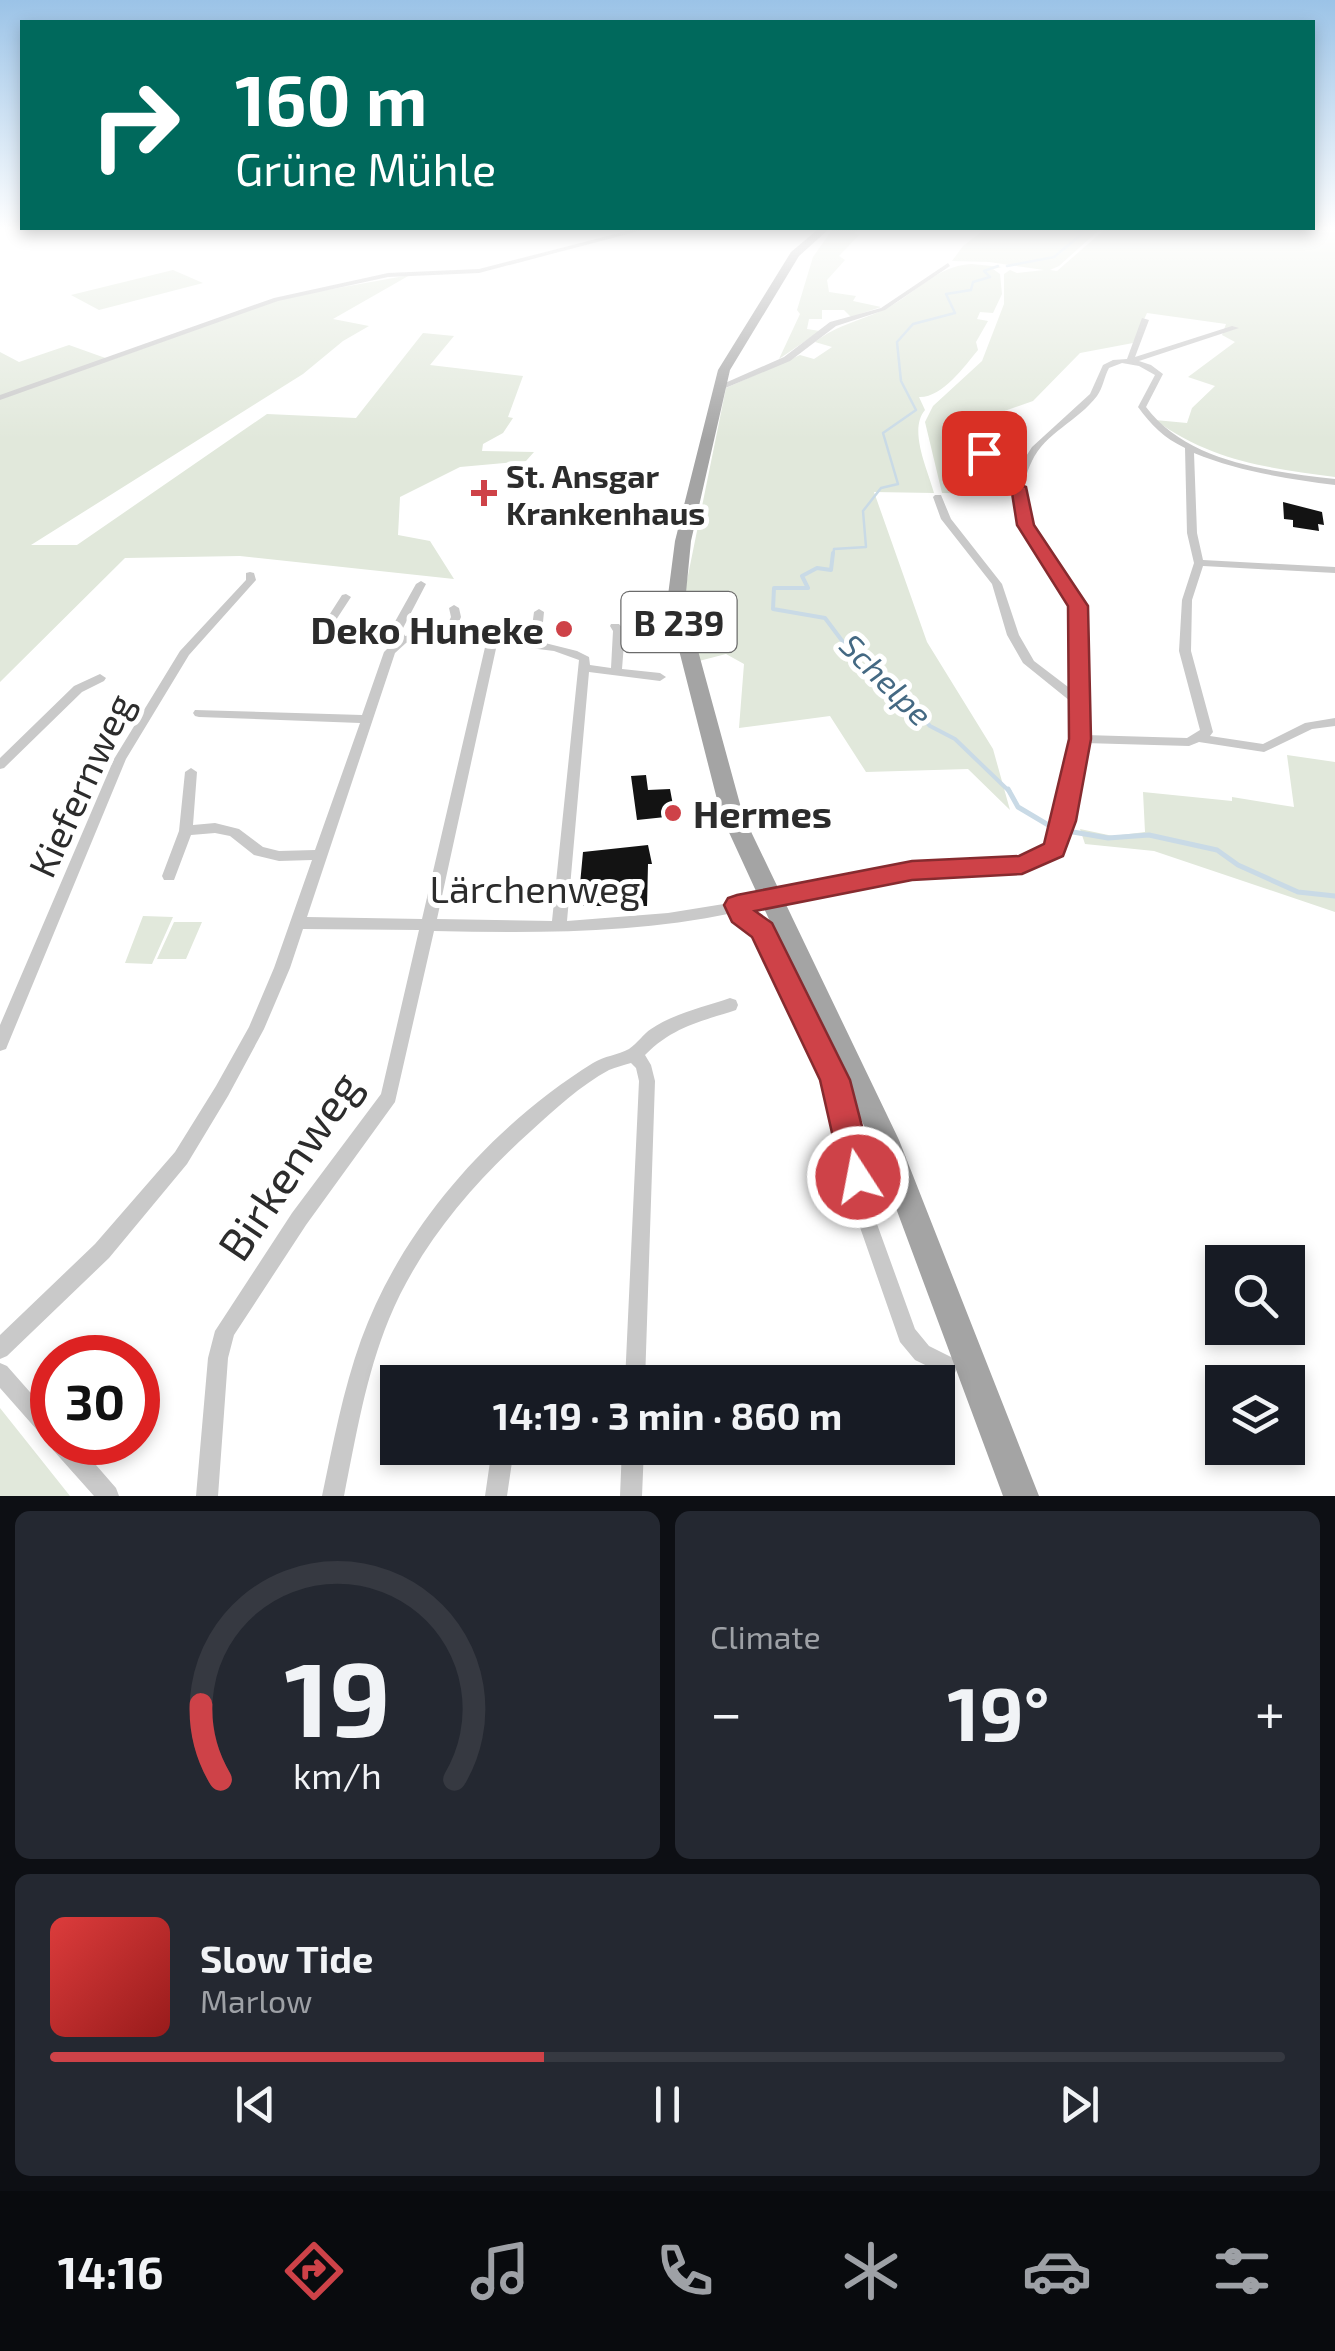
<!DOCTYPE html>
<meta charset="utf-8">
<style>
body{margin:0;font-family:"Exo 2",sans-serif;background:#242831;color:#f1f3f6;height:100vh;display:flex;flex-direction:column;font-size:38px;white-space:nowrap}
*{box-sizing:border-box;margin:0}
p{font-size:32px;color:#9ea1a6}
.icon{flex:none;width:55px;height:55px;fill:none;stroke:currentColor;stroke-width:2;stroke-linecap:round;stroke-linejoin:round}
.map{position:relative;height:1496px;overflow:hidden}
.panel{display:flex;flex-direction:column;gap:15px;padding:15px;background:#0d0f14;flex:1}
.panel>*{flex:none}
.top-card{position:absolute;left:20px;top:20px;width:1295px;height:210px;border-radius:0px;box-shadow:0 5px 15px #0003;background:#00695c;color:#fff;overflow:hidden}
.tools{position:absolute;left:1205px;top:1245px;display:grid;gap:20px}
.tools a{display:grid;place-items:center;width:100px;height:100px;border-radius:0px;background:#171b24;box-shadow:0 5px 15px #0003;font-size:50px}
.speed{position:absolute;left:30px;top:1335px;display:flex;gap:20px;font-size:50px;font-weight:700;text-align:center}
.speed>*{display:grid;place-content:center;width:130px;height:130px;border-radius:50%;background:#171b24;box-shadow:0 5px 15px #0003;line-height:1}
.speed .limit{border:15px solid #d22;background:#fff;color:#111}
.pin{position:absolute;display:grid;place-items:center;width:85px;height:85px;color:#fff;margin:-42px;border-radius:20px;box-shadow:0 5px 15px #0006}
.me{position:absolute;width:110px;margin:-55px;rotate:349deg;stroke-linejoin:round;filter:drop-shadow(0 0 8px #0008)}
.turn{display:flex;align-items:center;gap:35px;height:210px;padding:0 50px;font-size:45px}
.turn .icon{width:130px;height:130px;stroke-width:2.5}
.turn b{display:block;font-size:70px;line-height:85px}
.big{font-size:75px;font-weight:700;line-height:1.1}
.panel .tile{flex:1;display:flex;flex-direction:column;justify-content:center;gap:15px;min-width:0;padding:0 35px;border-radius:15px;background:#242831}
.panel .dial{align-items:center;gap:0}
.dial svg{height:260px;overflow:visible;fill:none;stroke:#363941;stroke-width:7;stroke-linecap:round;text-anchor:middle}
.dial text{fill:#f1f3f6;stroke:none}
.song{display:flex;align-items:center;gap:30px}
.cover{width:120px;height:120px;border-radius:15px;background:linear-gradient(135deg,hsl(0 70% 55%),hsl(0 70% 35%))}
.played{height:10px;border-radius:5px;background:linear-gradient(90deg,#ce4248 40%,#363941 40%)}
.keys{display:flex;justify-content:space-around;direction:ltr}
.heat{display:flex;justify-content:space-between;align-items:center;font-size:55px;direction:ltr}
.panel .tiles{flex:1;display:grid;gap:15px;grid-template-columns:1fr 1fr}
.tile:last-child{grid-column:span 2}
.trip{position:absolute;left:380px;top:1365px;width:575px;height:100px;border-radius:0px;background:#171b24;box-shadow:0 5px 15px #0003;font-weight:700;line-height:100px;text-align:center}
.tabs{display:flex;height:160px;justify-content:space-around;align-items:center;background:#090b0e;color:#9ea1a6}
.tabs .icon{width:70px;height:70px}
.tabs .on{color:#ce4248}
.tabs b{font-size:45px;color:#f1f3f6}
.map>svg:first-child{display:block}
</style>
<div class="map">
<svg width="1335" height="1496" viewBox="0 0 1335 1496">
<rect width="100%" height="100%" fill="#fff"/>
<path fill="#e1e8db" d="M832,230H857L854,233L859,235L839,256L845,260L827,280L829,292L856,296L853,301L881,307L851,317L844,310H822V319H809L807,329L820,331L779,359L800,314L797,310L813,257Z
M984,230H1099L1059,266L1050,270L1057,271L1104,230H1335V477C1267,468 1212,461 1155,420L1187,423L1192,408L1215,386L1188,377L1235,342L1222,335L1226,324L1147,313L1133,343L1080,353L1033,401L970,423L1012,495L942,493L925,422L933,406L982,361L1004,304V274L1010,270L1017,273L1044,270L989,262L952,261L963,246Z
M971,264L1002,267L993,269L1000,274L1002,294L993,313L980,312L977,319L988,321L976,342L978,350C964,367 942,398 919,397L925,410C908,430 928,470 934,493L874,492L927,642L993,749L1010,810L968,769L866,772L830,716L739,728L744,664L726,654L699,661L683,600L726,388L800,355L814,359L832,347L815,342C838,324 861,321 887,308C916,293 937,266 971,264Z
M173,270L203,283L99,310L71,295Z
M410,275L333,319L369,326L343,341L303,374L31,545H77L267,414L356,418L423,333L454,336L430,365L523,376L508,417L513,418L503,433L483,444L482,451L534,452L526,461L460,467L400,497L398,535L430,541L454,579L240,556L125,558L0,682V352L19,362L69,345L111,360L282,298Z
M1287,755L1335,762V912L1154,851L1085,844L1080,829L1113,836L1145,832L1143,792L1232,801V797L1294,807Z
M143,916L173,917L152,964L125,963Z
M174,922H202L186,959H157Z
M0,1408L70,1496H0Z"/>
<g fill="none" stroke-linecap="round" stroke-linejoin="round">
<path stroke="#c9dae6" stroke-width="2.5" d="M1007,266L1054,257L1083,233L1074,230
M833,555L834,549L866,547L863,511L881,488L898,484L883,433L916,410L901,381L897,342L913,324L955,313L946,294L971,290L973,282L990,277L984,271L998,266"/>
<path stroke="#c9dae6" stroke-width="4" d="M833,553L831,570L817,568L802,576L808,588H774L773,609L825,618L843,642L870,663L930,726L955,739L1010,792"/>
<path stroke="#c9dae6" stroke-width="5" d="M1008,789L1018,807L1050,826
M1073,832L1108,838L1149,835L1217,850L1238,865L1298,892L1335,896"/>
</g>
<path fill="#131313" d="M1283,502L1322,512L1324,525L1318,524L1319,531L1293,527V520L1284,519Z
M646,775L648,790L670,789L675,816L637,820L631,776Z
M648,845L652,864H648L647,906H578L583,852Z"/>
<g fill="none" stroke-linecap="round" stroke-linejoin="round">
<path fill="#c9c9c9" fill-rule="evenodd" d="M631,230H643L479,273L388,277L278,301L0,400V395L274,298L388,273L479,269Z
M948,263L950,266L885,310L836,326L790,361L723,389L716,387L784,357L830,322L881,308Z
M1142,318L1149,320L1135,357L1232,326L1239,328L1139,361L1151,365L1163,374L1146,407C1188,463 1270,471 1335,479V485C1287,479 1238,471 1194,453L1197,533L1203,560L1335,567V573L1203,566L1192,600L1191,651L1213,732L1210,736L1263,744L1305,723L1335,718V726L1312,729L1264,752L1199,742L1189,746L1084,743C1081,772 1076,834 1057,855C1043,871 1011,872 991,873C965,875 939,874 913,876C857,881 802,898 746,910L767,926L843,1080L861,1141L873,1213L915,1329L929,1346L955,1359L958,1366L955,1373L948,1376L915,1360L900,1342L855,1213L843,1141L827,1080L756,934L736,919L733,913C634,934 534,933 434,931L395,1102L306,1225L234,1335L228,1358L218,1496H196L208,1358L215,1331L292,1213L381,1094L419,930L303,929L290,968L264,1029L228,1096L187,1164L109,1258L7,1356L0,1359V1335L95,1244L175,1152L216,1086L249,1027L274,968L312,860L279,861L254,855L230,836L215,833L191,835L174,880H164L162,876L179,831L185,772L191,768L197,772L193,825L215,823L239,829L263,847L279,851L315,850L360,723L199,717L195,716L193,713L195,710L362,715L384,652L396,640L392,633L328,631L326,620L342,595L346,594L351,597L336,620L337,626L392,627L416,584L421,581L426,584L402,630L405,636L421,633L443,634L451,617L449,608L454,605L459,608L461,617L454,634L530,641L534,612L539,609L544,612L541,642L577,651L589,657L590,665L611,668L613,631L610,626L611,624H619L625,631L622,669L660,673L666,677L660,681L589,672L567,921L668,913L730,903L737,899L740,901C797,888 855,871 913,866C939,864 965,865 990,863C1008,862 1036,862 1048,847C1067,823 1073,736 1075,705L1023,663L1007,635L992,584L941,519L933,497L935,495H941L951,519L1002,584L1019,635L1034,661L1076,693C1077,661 1081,623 1068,593C1051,555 1017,538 1016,492L996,485L972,432L976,429L980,432L1003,481L1016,486L1023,461L1032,447L1090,394L1103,365L1113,360L1127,359ZM1122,363L1139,366L1155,375L1138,407C1151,425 1164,438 1185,448L1187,533L1194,563L1182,600L1179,651L1200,730L1187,738L1085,735C1088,697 1093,642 1083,605C1068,553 1001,525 1032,461C1045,433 1078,421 1097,396C1103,388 1104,377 1109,368ZM421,639L486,643L422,919L307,917L395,653L406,643ZM497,644L554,651L579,660L552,921L437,919Z
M250,572L254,573L256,580L189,655L126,759L8,1044L6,1049L0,1051V1025L114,759L180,651L246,580V573Z
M100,674L106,678L104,681L82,692L4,768L0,769V758L74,686Z
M730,998L736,1000L738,1005L736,1010C699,1022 673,1027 645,1055L651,1065L655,1081L645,1382H625L639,1081L636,1068L631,1063C624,1065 616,1067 609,1070C581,1085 554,1110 531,1131C473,1183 419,1246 389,1319C366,1375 356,1436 344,1496H322C333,1444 343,1390 361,1340C402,1227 492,1126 593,1063C604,1056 618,1055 629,1049C638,1043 643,1034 651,1029C675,1013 704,1007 730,998Z
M0,1363L7,1366L52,1417V1442H76L116,1488L119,1496H94L53,1450L50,1442L45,1439L0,1388Z
M492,1448H514L507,1496H485Z
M622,1448H644L642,1496H620Z"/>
<path fill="#a4a4a4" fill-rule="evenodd" d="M817,230H828L799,256L730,370L691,541L685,603L743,815L899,1140L1039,1496H1003L871,1141L721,815L667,603L675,541L718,370L791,252Z"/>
</g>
<linearGradient id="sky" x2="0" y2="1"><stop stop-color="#9bc3e7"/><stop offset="0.52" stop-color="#fff"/><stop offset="1" stop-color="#fff" stop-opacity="0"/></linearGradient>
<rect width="1335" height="440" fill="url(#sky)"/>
<path fill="#ce4248" stroke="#862b2f" stroke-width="2.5" d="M979,450H990L1006,479L1026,487L1034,525L1088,606L1091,739L1076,821L1063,856L1022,874L912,880L755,911L772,923L850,1080L875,1177L870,1188L858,1193L847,1188L842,1177L820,1080L752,937L732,922L724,905L728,898L737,895L912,861L1019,856L1044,844L1069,739L1068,606L1017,525L1012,493L993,486L976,453Z"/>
<g fill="#ce4248" stroke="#fff" stroke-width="4">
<path d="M479 478h10v10h10v10h-10v10h-10v-10h-10v-10h10z"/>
<circle cx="564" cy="629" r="10"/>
<circle cx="673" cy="813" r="10"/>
</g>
<g text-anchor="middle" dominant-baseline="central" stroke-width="10" stroke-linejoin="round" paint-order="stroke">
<g font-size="32" font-weight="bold" fill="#2c2c2c" stroke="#fff" text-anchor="start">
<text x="506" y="475">St. Ansgar<tspan x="506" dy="37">Krankenhaus</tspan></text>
</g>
<g font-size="32" font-style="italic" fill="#446983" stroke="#fff">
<text transform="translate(887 679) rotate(45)">Schelpe</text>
</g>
<rect fill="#fff" stroke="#6b6b6b" stroke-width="2.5" x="621.5" y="592" width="115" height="60" rx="8"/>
<g font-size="35" font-weight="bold" fill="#2c2c2c">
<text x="679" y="622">B 239</text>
</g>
<g font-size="38" font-weight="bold" fill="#2c2c2c" stroke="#fff" text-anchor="end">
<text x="544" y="629">Deko Huneke</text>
<text x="693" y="813" text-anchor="start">Hermes</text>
</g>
<g font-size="38" fill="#2c2c2c" stroke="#fff">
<text transform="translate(80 785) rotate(-65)">Kiefernweg</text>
<text x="535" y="888">Lärchenweg</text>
</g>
<g font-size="45" fill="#2c2c2c" stroke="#fff">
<text transform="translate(288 1165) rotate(-56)">Birkenweg</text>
</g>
</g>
</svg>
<div class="tools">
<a><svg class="icon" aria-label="search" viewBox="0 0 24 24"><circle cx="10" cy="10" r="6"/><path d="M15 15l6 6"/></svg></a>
<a><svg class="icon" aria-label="layers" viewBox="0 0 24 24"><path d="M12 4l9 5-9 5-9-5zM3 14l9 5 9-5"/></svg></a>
</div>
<div class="speed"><div class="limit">30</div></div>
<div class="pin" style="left:984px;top:453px;background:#d93025"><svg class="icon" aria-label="arrive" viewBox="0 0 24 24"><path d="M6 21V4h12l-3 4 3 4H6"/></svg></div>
<svg class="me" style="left:858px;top:1177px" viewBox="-20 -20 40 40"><circle r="17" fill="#ce4248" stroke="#fff" stroke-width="3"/><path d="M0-11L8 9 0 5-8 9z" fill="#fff"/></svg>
<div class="trip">14:19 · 3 min · 860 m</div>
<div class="top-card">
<div class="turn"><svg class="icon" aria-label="right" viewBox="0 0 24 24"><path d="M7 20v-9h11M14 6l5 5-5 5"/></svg><div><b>160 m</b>Grüne Mühle</div></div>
</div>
</div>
<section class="panel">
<div class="tiles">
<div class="tile dial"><svg viewBox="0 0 100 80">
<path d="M14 69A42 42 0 1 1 86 69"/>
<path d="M14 69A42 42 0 0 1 8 46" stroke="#ce4248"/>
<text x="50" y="56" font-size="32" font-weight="700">19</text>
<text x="50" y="72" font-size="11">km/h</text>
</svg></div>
<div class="tile"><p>Climate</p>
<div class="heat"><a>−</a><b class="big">19°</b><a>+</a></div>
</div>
<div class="tile">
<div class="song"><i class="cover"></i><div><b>Slow Tide</b><p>Marlow</p></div></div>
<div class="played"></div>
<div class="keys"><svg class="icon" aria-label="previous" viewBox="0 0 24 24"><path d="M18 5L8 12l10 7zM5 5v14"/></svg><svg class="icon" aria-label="pause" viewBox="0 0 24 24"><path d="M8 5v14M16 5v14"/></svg><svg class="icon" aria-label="next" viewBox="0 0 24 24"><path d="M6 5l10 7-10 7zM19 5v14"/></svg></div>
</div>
</div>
</section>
<nav class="tabs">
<b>14:16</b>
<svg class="icon on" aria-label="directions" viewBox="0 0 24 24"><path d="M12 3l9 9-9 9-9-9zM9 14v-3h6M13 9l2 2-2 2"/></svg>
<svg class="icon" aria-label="music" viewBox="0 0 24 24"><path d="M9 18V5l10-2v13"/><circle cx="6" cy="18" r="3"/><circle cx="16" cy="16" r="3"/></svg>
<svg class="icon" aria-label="phone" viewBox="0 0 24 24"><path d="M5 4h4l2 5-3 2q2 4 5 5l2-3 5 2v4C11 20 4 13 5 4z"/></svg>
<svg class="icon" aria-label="climate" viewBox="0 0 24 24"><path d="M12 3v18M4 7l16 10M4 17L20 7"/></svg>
<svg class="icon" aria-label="car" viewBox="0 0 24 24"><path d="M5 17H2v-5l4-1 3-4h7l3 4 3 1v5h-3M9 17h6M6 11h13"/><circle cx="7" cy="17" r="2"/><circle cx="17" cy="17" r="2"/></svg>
<svg class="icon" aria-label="filters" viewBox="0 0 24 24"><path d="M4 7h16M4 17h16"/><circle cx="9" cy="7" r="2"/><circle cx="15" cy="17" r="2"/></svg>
</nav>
